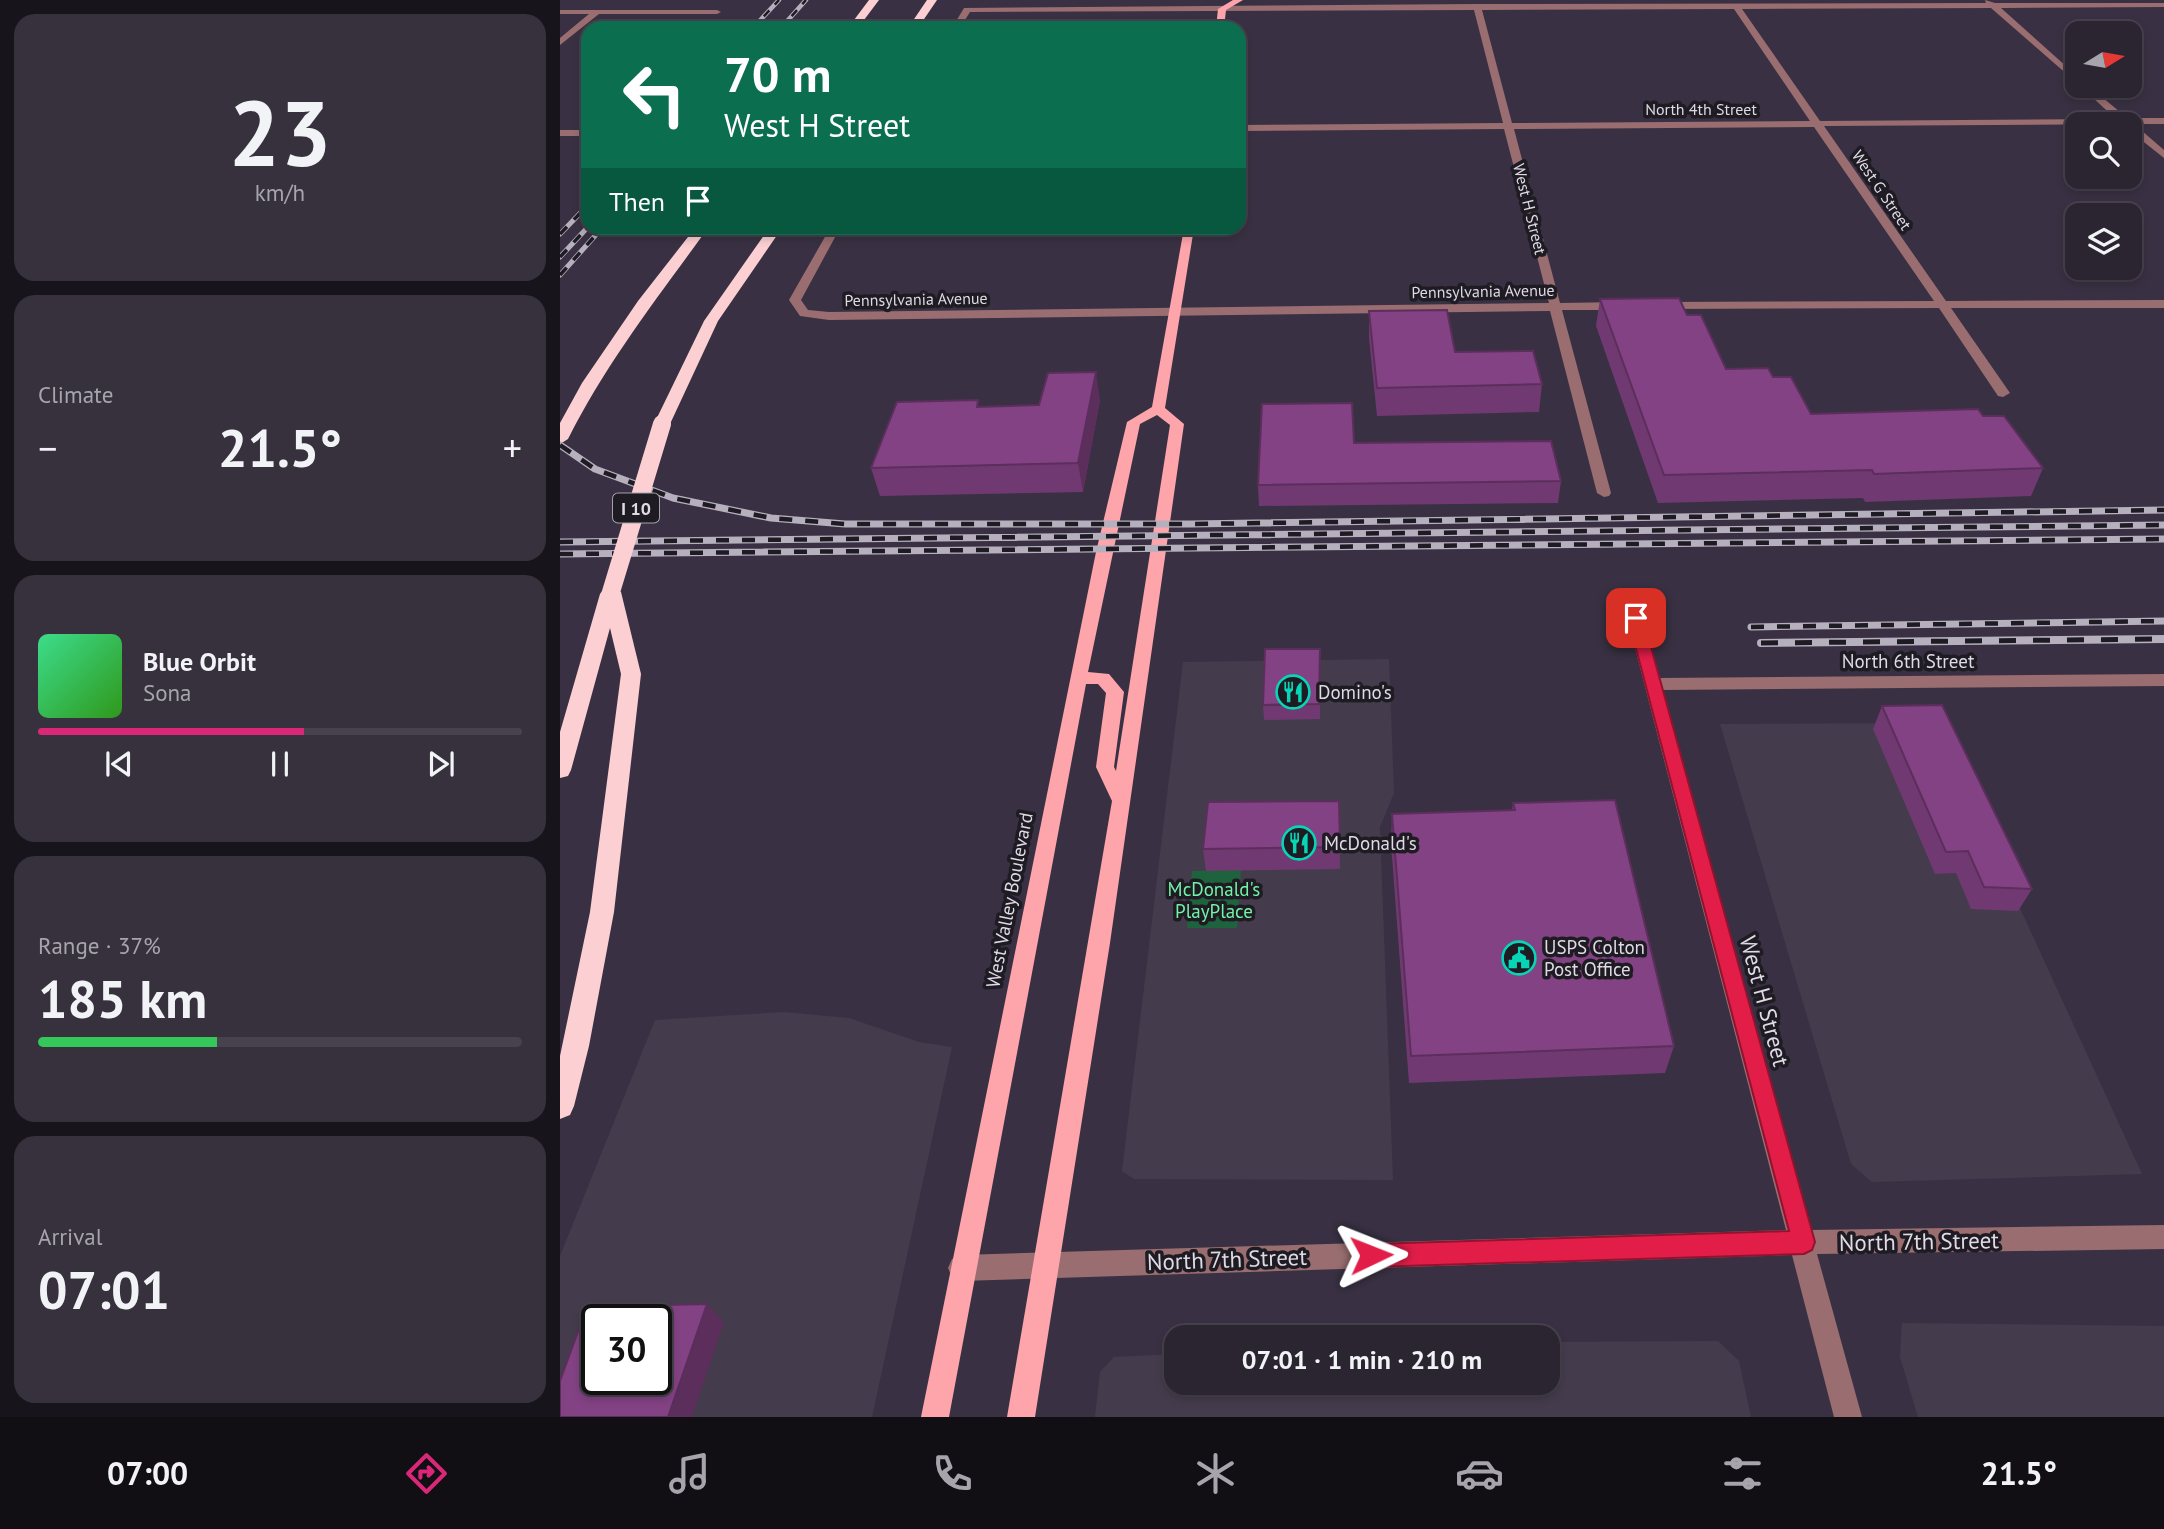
<!DOCTYPE html>
<meta charset="utf-8">
<style>
body{margin:0;font-family:"PT Sans",sans-serif;background:#37313e;color:#f1f3f6;height:100vh;display:flex;flex-direction:column;font-size:26px;white-space:nowrap}
*{box-sizing:border-box;margin:0}
p{font-size:23px;color:#a6a5ac}
.icon{flex:none;width:38px;height:38px;fill:none;stroke:currentColor;stroke-width:2;stroke-linecap:round;stroke-linejoin:round}
.map{position:relative;flex:1;overflow:hidden}
.sheet{display:flex;flex-direction:column;gap:14px;padding:14px;background:#18141c;width:560px}
.sheet>*{flex:none}
.guide{position:absolute;left:21px;top:21px;width:665px;height:214px;border-radius:21px;box-shadow:0 4px 10px #0003,0 0 0 2px #47424d;background:#0b6e4f;color:#fff;overflow:hidden}
.needle{width:46px;rotate:79deg}
.fabs{position:absolute;left:1505px;top:21px;display:grid;gap:14px}
.fabs a{display:grid;place-items:center;width:77px;height:77px;border-radius:14px;background:#2b2532;box-shadow:0 4px 10px #0003,0 0 0 2px #47424d;font-size:35px}
.speed{position:absolute;left:21px;top:1304px;display:flex;gap:14px;font-size:35px;font-weight:700;text-align:center}
.speed>*{display:grid;place-content:center;width:91px;height:91px;border-radius:50%;background:#2b2532;box-shadow:0 4px 10px #0003,0 0 0 2px #47424d;line-height:1}
.speed .limit{border:4px solid #111;border-radius:10px;background:#fff;color:#111}
.pin{position:absolute;display:grid;place-items:center;width:60px;height:60px;color:#fff;margin:-30px;border-radius:14px;box-shadow:0 4px 10px #0006}
.me{position:absolute;width:77px;margin:-38px;rotate:88deg;stroke-linejoin:round;filter:drop-shadow(0 0 5px #0008)}
.turn{display:flex;align-items:center;gap:24px;height:147px;padding:0 28px;font-size:32px}
.turn .icon{width:91px;height:91px;stroke-width:2.5}
.turn b{display:block;font-size:49px;line-height:60px}
.then{display:flex;align-items:center;height:66px;padding:0 28px;background:#0003;gap:14px;font-size:26px}
.big{font-size:52px;font-weight:600;line-height:1.1}
.sheet .tile{flex:1;display:flex;flex-direction:column;justify-content:center;gap:10px;min-width:0;padding:0 24px;border-radius:21px;background:#37313e}
.sheet .dial{align-items:center;gap:0}
.dial b{font-size:91px;line-height:1}
.song{display:flex;align-items:center;gap:21px}
.cover{width:84px;height:84px;border-radius:10px;background:linear-gradient(135deg,hsl(150 70% 55%),hsl(110 70% 35%))}
.played{height:7px;border-radius:4px;background:linear-gradient(90deg,#db2777 55%,#47424d 55%)}
.keys{display:flex;justify-content:space-around;direction:ltr}
.heat{display:flex;justify-content:space-between;align-items:center;font-size:38px;direction:ltr}
.charge{height:10px;border-radius:5px;background:linear-gradient(90deg,#34c759 37%,#47424d 0)}
.trip{position:absolute;left:604px;top:1325px;width:396px;height:70px;border-radius:21px;background:#2b2532;box-shadow:0 4px 10px #0003,0 0 0 2px #47424d;font-weight:600;line-height:70px;text-align:center}
.tab-bar{display:flex;height:112px;justify-content:space-around;align-items:center;background:#110f14;color:#a6a5ac}
.tab-bar .icon{width:49px;height:49px}
.tab-bar .current{color:#db2777}
.tab-bar b{font-size:32px;color:#f1f3f6}
main{display:flex;flex:1;min-height:0}
.map>svg:first-child{display:block}
</style>
<main>
<section class="sheet">
<div class="tile dial"><b>23</b><p>km/h</p></div>
<div class="tile"><p>Climate</p>
<div class="heat"><a>−</a><b class="big">21.5°</b><a>+</a></div>
</div>
<div class="tile">
<div class="song"><i class="cover"></i><div><b>Blue Orbit</b><p>Sona</p></div></div>
<div class="played"></div>
<div class="keys"><svg class="icon" aria-label="previous" viewBox="0 0 24 24"><path d="M18 5L8 12l10 7zM5 5v14"/></svg><svg class="icon" aria-label="pause" viewBox="0 0 24 24"><path d="M8 5v14M16 5v14"/></svg><svg class="icon" aria-label="next" viewBox="0 0 24 24"><path d="M6 5l10 7-10 7zM19 5v14"/></svg></div>
</div>
<div class="tile"><p>Range · 37%</p><b class="big">185 km</b><div class="charge"></div></div>
<div class="tile"><p>Arrival</p><b class="big">07:01</b></div>
</section>
<div class="map">
<svg width="1604" height="1417" viewBox="0 0 1604 1417">
<rect width="100%" height="100%" fill="#393143"/>
<path fill="#443c4c" fill-rule="evenodd" d="M829,659L834,793L820,827L833,1180L574,1179L562,1171L623,662Z
M1375,723L1582,1174L1312,1182L1291,1164L1160,724Z
M224,1012L289,1018L359,1042L392,1047L312,1417H0V1256L95,1020ZM37,1320H96V1379H37Z
M1342,1323L1604,1326V1417H1358L1340,1357Z
M1158,1341L1179,1361L1191,1417H535L540,1372L554,1357L616,1354V1382H987V1342Z"/>
<path fill="#1e633d" d="M681,870L677,928H627L632,871Z"/>
<g fill="none" stroke-linecap="round" stroke-linejoin="round">
<path fill="#9a6e70" fill-rule="evenodd" d="M1425,0L1435,3H1604V7L1441,8L1517,76V83L1431,8L1182,9L1260,121L1556,119L1520,86H1529L1567,118H1604V124H1574L1604,150V158L1570,131V124L1264,126L1386,301L1604,300V308H1391L1450,393L1443,397L1438,396L1379,308L1096,309L1094,306L1100,302L1374,301L1254,127L954,129L1000,303L1062,302L1068,306L1062,310H1002L1051,493L1049,496L1044,497L1037,493L990,311L269,320L240,316L229,300L270,228H280L241,300L248,310L269,312L989,303L944,129L679,131V125L943,123L914,10L410,12L400,28H392L404,8L917,4L1426,3ZM1174,9L1250,121L952,123L922,10Z
M0,10H157L161,12L157,14H39L0,45V38L29,14H0Z
M0,130H28V136H0Z
M1070,593L1078,598L1100,678L1604,674V686L1103,690L1250,1230L1604,1225V1249L1257,1254L1302,1417H1274L1232,1255L401,1281L392,1277L388,1268L392,1259L401,1255L1226,1230L1062,598Z"/>
<path fill="#fea5ab" fill-rule="evenodd" d="M673,0H683L666,10L664,28H656L658,9Z
M624,228H634L605,408L624,424L550,943L475,1417H447L552,801L536,767L546,693L538,684H526L389,1417H361L536,552L567,422L592,407ZM597,415L610,425L556,771L554,767L564,692L549,674L528,672L580,424Z"/>
<path fill="#fcd0d2" fill-rule="evenodd" d="M309,0H319L298,28H288Z
M367,0H377L358,28H348Z
M135,228H148C98,297 47,362 8,439L0,444V423L22,383L78,301Z
M209,228H222L158,321L110,424L108,427H96L94,424L144,321Z
M51,586L61,592L81,674L54,912L29,1046L14,1106L10,1115L0,1119V1056L30,912L61,674L50,628L11,770L8,776L0,778V732L40,594L44,588Z"/>
<defs>
<path id="rail-far3" d="M193,28L219,0
M221,28L246,0"/>
<path id="rail-far2" d="M0,234L28,205
M0,257L28,227
M0,275L42,228"/>
<path id="rail-far1" d="M0,445L35,469L113,498L211,518L285,524H631L1604,510
M0,542L1604,525
M0,554L1604,539
M1191,627L1604,621"/>
<path id="rail" d="M1201,643L1604,639"/>
</defs>
<use href="#rail-far3" stroke="#b6b0be" stroke-width="4.5"/>
<use href="#rail-far2" stroke="#b6b0be" stroke-width="5"/>
<use href="#rail-far1" stroke="#b6b0be" stroke-width="7"/>
<use href="#rail" stroke="#b6b0be" stroke-width="8"/>
<use href="#rail-far3" stroke="#1e1b23" stroke-width="2.5" stroke-dasharray="8" stroke-linecap="butt"/>
<use href="#rail-far2" stroke="#1e1b23" stroke-width="3.5" stroke-dasharray="10" stroke-linecap="butt"/>
<use href="#rail-far1" stroke="#1e1b23" stroke-width="4.5" stroke-dasharray="13" stroke-linecap="butt"/>
<use href="#rail" stroke="#1e1b23" stroke-width="5" stroke-dasharray="17" stroke-linecap="butt"/>
<path stroke="#fcd0d2" stroke-width="18" d="M51,592L102,424"/>
</g>
<path fill="#713972" d="M1040,299L1127,315L1166,369L1213,377L1251,414L1423,416L1483,468L1471,496L1305,502L1303,498L1098,503L1036,326Z
M809,311L895,352L982,384L979,412L817,416L809,338Z
M540,400L523,492L320,496L311,468L420,407L479,405Z
M794,443L1001,481L998,503L699,506L698,485Z
M760,649V719L704,720L703,705Z
M1322,706L1472,889L1458,911L1411,909L1396,873L1375,874L1313,729Z
M779,801L780,869L646,871L643,849Z
M953,803L1114,1046L1105,1073L849,1083L831,843L832,814L952,810Z"/>
<path fill="#5c2e5c" d="M536,372L540,400L523,492L518,463Z
M147,1304L164,1322L132,1417H108Z"/>
<path fill="#834284" stroke="#5c2e5c" stroke-width="2" fill-rule="evenodd" d="M1119,298L1127,315H1141L1166,369L1208,368L1213,377H1231L1251,414L1418,409L1423,416H1444L1483,468L1314,474L1312,470L1104,475L1040,299Z
M887,310L895,352L973,351L982,384L817,388L809,311Z
M536,372L518,463L311,468L337,402L418,400L417,407L479,405L488,373Z
M792,403L794,443L991,441L1001,481L698,485L702,404Z
M705,649H760L759,704L703,705Z
M1382,705L1472,889L1424,887L1408,851L1386,852L1322,706Z
M1055,800L1114,1046L851,1056L832,814L955,810L953,803Z
M779,801L780,847L643,849L648,802Z
M147,1304L108,1417H0V1381L27,1307ZM37,1320H96V1379H37Z"/>
<path fill="#e11d48" stroke="#92132f" stroke-width="2" d="M1076,614L1083,618L1255,1242L1252,1250L1244,1254L811,1267L803,1263L800,1255L803,1247L811,1244L1229,1231L1068,618Z"/>
<defs>
<symbol id="restaurant-ring" viewBox="-11 -11 22 22"><circle r="9.5" fill="#1e1b23" stroke="#06d5b6" stroke-width="1.5"/><path d="M-5-6h1v4h1v-4h1v4h1v-4h1v5L-1.5 .5V6h-2V.5L-5-1ZM5-6V6H3V1.5H1.5Q1.5-4 5-6Z" fill="#06d5b6"/></symbol>
<symbol id="civic-ring" viewBox="-11 -11 22 22"><circle r="9.5" fill="#1e1b23" stroke="#06d5b6" stroke-width="1.5"/><path d="M-.6-6.5H3V-4.5H.6V-3L4-1V1h2V6H-6V1h2V-1L-.6-3ZM-1.2 2.5V6h2.4V2.5Z" fill="#06d5b6"/></symbol>
</defs>
<g fill-rule="evenodd">
<use href="#restaurant-ring" x="714" y="673" width="38" height="38"/>
<use href="#restaurant-ring" x="720" y="824" width="38" height="38"/>
<use href="#civic-ring" x="940" y="939" width="38" height="38"/>
</g>
<g text-anchor="middle" dominant-baseline="central" stroke-width="7" stroke-linejoin="round" paint-order="stroke">
<g font-size="16" fill="#dfdae6" stroke="#1e1b23">
<text x="1141" y="109">North 4th Street</text>
<text transform="translate(1322 190) rotate(56)">West G Street</text>
<text transform="translate(970 209) rotate(76)">West H Street</text>
<text transform="translate(923 291) rotate(-1)">Pennsylvania Avenue</text>
<text transform="translate(356 299) rotate(-1)">Pennsylvania Avenue</text>
</g>
<rect fill="#1e1b23" stroke="#a5a1ac" stroke-width="2" x="53" y="493.5" width="46" height="29" rx="5"/>
<g font-size="18" font-weight="bold" fill="#dfdae6">
<text x="76" y="508">I 10</text>
</g>
<g font-size="19" fill="#dfdae6" stroke="#1e1b23">
<text x="1348" y="661">North 6th Street</text>
<text transform="translate(449 900) rotate(-79)">West Valley Boulevard</text>
</g>
<g font-size="19" fill="#dfdae6" stroke="#1e1b23" text-anchor="start">
<text x="758" y="692">Domino's</text>
<text x="764" y="843">McDonald's</text>
<text x="984" y="947">USPS Colton<tspan x="984" dy="22">Post Office</tspan></text>
</g>
<g font-size="19" fill="#73f2a8" stroke="#1e1b23">
<text x="654" y="889">McDonald's<tspan x="654" dy="22">PlayPlace</tspan></text>
</g>
<g font-size="23" fill="#dfdae6" stroke="#1e1b23">
<text transform="translate(1205 1001) rotate(75)">West H Street</text>
<text transform="translate(1359 1241) rotate(-1)">North 7th Street</text>
<text transform="translate(667 1259) rotate(-2)">North 7th Street</text>
</g>
</g>
</svg>
<div class="fabs">
<a><svg class="needle" viewBox="-14 -14 28 28"><path d="M0-13l5 13h-10z" fill="#e53935"/><path d="M0 13l5-13h-10z" fill="#a6a5ac"/></svg></a>
<a><svg class="icon" aria-label="search" viewBox="0 0 24 24"><circle cx="10" cy="10" r="6"/><path d="M15 15l6 6"/></svg></a>
<a><svg class="icon" aria-label="layers" viewBox="0 0 24 24"><path d="M12 4l9 5-9 5-9-5zM3 14l9 5 9-5"/></svg></a>
</div>
<div class="speed"><div class="limit">30</div></div>
<div class="pin" style="left:1076px;top:618px;background:#d93025"><svg class="icon" aria-label="arrive" viewBox="0 0 24 24"><path d="M6 21V4h12l-3 4 3 4H6"/></svg></div>
<svg class="me" style="left:811px;top:1255px" viewBox="-20 -20 40 40"><path d="M0-17L14 15 0 8-14 15z" fill="#e11d48" stroke="#fff" stroke-width="4"/></svg>
<div class="trip">07:01 · 1 min · 210 m</div>
<div class="guide">
<div class="turn"><svg class="icon" aria-label="left" viewBox="0 0 24 24"><path d="M17 20v-9H6M10 6l-5 5 5 5"/></svg><div><b>70 m</b>West H Street</div></div>
<div class="then">Then<svg class="icon" aria-label="arrive" viewBox="0 0 24 24"><path d="M6 21V4h12l-3 4 3 4H6"/></svg></div>
</div>
</div>
</main>
<nav class="tab-bar">
<b>07:00</b>
<svg class="icon current" aria-label="directions" viewBox="0 0 24 24"><path d="M12 3l9 9-9 9-9-9zM9 14v-3h6M13 9l2 2-2 2"/></svg>
<svg class="icon" aria-label="music" viewBox="0 0 24 24"><path d="M9 18V5l10-2v13"/><circle cx="6" cy="18" r="3"/><circle cx="16" cy="16" r="3"/></svg>
<svg class="icon" aria-label="phone" viewBox="0 0 24 24"><path d="M5 4h4l2 5-3 2q2 4 5 5l2-3 5 2v4C11 20 4 13 5 4z"/></svg>
<svg class="icon" aria-label="climate" viewBox="0 0 24 24"><path d="M12 3v18M4 7l16 10M4 17L20 7"/></svg>
<svg class="icon" aria-label="car" viewBox="0 0 24 24"><path d="M5 17H2v-5l4-1 3-4h7l3 4 3 1v5h-3M9 17h6M6 11h13"/><circle cx="7" cy="17" r="2"/><circle cx="17" cy="17" r="2"/></svg>
<svg class="icon" aria-label="filters" viewBox="0 0 24 24"><path d="M4 7h16M4 17h16"/><circle cx="9" cy="7" r="2"/><circle cx="15" cy="17" r="2"/></svg>
<b>21.5°</b>
</nav>
